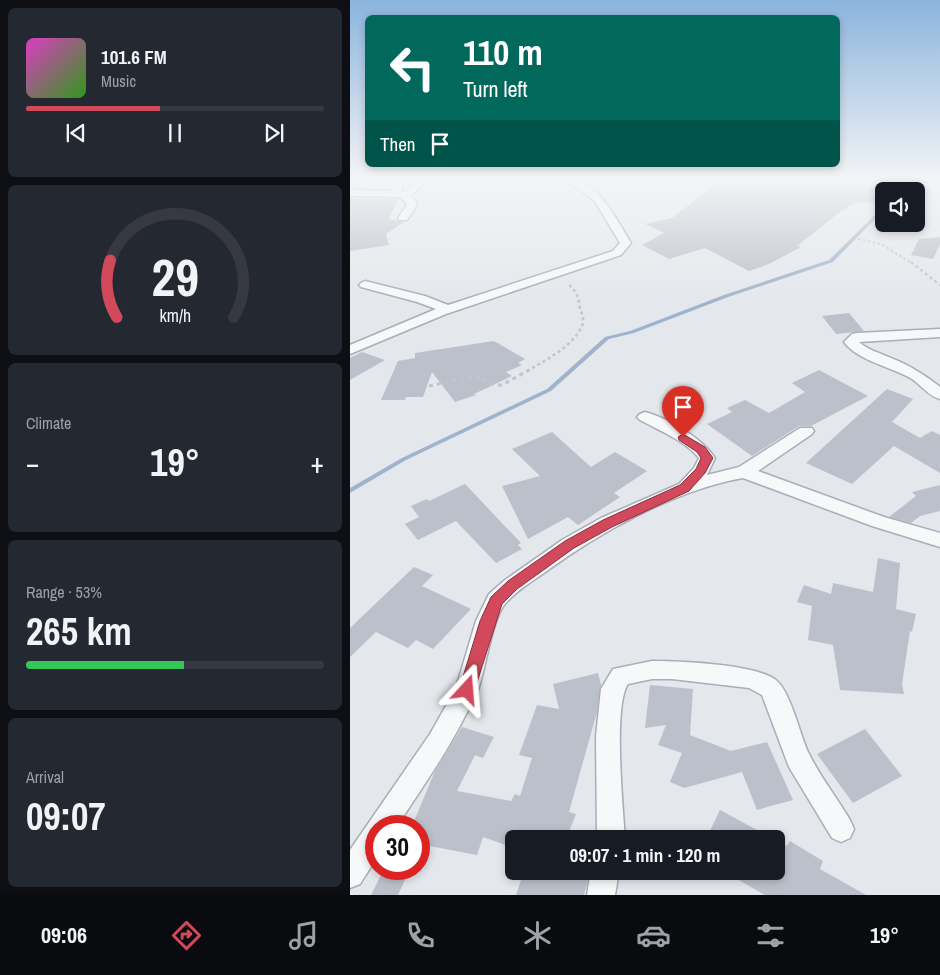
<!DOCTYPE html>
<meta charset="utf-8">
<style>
body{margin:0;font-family:"Archivo Narrow",sans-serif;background:#242831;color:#f1f3f6;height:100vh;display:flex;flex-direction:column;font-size:19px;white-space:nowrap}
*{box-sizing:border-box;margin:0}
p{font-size:16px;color:#9ea1a6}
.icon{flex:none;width:28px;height:28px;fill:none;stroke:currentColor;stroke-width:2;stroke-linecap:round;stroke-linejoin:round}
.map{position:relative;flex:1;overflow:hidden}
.drawer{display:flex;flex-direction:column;gap:8px;padding:8px;background:#0d0f14;width:350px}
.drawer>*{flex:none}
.banner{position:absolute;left:15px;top:15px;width:475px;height:152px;border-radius:8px;box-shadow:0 2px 8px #0003;background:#00695c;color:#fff;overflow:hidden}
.fabs{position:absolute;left:525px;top:182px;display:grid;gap:10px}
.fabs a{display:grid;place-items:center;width:50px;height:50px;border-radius:8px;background:#171b24;box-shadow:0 2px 8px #0003;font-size:25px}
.speed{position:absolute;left:15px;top:815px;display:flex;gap:10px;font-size:25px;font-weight:700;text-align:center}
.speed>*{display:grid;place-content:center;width:65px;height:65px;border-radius:50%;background:#171b24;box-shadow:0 2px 8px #0003;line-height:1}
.speed .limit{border:8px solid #d22;background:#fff;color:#111}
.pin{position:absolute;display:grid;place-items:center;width:42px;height:42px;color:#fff;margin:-51px -21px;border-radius:50% 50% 50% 0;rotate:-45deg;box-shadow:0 0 5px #0007}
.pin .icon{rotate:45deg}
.me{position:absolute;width:55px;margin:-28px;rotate:19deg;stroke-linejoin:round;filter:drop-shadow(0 0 4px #0008)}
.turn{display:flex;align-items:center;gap:18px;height:105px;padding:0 15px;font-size:22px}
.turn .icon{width:65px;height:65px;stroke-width:2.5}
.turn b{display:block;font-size:35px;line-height:42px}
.then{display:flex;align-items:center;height:48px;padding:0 15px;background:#0003;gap:10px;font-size:19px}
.big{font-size:38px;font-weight:800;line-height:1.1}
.drawer .tile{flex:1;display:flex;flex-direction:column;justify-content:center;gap:8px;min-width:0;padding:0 18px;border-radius:8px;background:#242831}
.drawer .dial{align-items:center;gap:0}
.dial svg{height:130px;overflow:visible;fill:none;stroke:#363941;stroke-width:7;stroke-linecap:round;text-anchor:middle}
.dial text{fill:#f1f3f6;stroke:none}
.song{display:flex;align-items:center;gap:15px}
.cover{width:60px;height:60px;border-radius:8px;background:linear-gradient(135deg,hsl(310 70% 55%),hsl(110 70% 35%))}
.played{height:5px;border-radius:2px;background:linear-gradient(90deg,#d1495b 45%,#363941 45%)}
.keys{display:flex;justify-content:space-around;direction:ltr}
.heat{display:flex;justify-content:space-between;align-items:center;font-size:28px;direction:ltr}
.charge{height:8px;border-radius:4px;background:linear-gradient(90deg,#34c759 53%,#363941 0)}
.trip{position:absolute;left:155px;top:830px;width:280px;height:50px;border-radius:8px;background:#171b24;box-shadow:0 2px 8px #0003;font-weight:800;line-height:50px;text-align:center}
.tab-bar{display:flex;height:80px;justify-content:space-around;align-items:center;background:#090b0e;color:#9ea1a6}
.tab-bar .icon{width:35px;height:35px}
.tab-bar .selected{color:#d1495b}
.tab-bar b{font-size:22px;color:#f1f3f6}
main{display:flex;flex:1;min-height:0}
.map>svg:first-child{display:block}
</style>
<main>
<section class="drawer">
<div class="tile">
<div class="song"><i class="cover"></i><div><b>101.6 FM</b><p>Music</p></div></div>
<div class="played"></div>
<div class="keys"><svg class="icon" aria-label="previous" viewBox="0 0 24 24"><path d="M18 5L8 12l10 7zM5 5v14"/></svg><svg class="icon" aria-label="pause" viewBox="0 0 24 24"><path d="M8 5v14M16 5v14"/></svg><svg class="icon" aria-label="next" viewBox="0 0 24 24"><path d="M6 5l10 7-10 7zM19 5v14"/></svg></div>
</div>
<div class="tile dial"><svg viewBox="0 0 100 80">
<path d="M14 69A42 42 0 1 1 86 69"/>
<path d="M14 69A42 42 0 0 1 10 34" stroke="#d1495b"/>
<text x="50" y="56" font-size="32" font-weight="700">29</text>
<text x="50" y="72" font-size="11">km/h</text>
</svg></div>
<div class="tile"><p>Climate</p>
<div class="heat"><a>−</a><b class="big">19°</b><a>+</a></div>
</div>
<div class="tile"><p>Range · 53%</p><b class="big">265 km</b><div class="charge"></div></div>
<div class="tile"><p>Arrival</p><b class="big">09:07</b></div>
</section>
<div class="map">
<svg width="590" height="895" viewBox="0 0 590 895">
<rect width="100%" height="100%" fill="#e4e7ec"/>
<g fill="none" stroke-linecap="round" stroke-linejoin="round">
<path fill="#9fb4cc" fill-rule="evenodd" d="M578,178H583L560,191H556Z
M533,207H534V210L483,262L378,297L284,333L259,339L201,391L56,460L0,493V488L52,458L197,389L255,337L280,331L374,295L479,260Z"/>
</g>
<path fill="#bbc0ca" d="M374,178H514L504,183L527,188L525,203L507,202L491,211L447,246L451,247L419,264L399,271L355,248L319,259L292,245L314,233L295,224L322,218Z
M0,199H48L39,219L54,222L36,234L39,245L0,251Z
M590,237V244L583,259L561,255L569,239Z
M499,313L514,331L486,334L472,316Z
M144,341L175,359L168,363L172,365L156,372L162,376L124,394L126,395L105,402L82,372L73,397H56L55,400H31L48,361L65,358V353Z
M12,352L35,360L0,380V358Z
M469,370L518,396L461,426H449L402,456L357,424L382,412L377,408L395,400L419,413L455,392L442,383Z
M537,389L563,399L542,422L570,438L582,431L590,435V473L544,446L502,484L456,463Z
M202,432L241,467L265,452L297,471L264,493L270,497L228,525L218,517L178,539L152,486L190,476L162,449Z
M115,484L171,543L168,545L172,549L146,563L106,521L68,540L55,524L69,517L61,506L77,499L79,501Z
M590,485V511L570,516L561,523L539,517L566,496L562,492Z
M528,558L550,563L546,609L566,614L562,632L560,631L552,684L554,694L490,690L483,645L458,640L462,606L447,602L454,585L481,594L483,583L523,592Z
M64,567L83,575L72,586L121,609L83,649L66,640L58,648L26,632L0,657V628Z
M248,673L251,685L247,712L219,812L226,814L216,839H164V848L133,837L127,855L69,844V826H62L85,771L112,727L144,737L133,758L125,755L107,791L161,801L165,794L170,796L182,758L169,755L187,705L209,709L203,684Z
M300,685L343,689L340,735L381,751L417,742L443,800L407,810L392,772L334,788L320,782L332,753L308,745L316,725L295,728Z
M515,729L552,776L503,803L467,754Z
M370,810L424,839H356Z
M426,840L437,846L440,841L473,861L470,869L516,895H415L373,871H426Z
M34,869H60L48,895H21Z
M174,871H201L238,880L234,895H166Z"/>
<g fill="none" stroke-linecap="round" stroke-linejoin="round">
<defs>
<path id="street" d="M44,178H52L51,192H52L61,187L68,178H77L67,191L60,195L65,200L67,205L57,220H49L48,218L57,205L51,197L0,196V190L42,191Z
M212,178C247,178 265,217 281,243L271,255L96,314L0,354V345L86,309L67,302L11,287L9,285L11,283L15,281L75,296L98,305L263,251L270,243L244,200Z
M590,329V337L509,342C518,350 530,353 541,358C559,365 575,375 590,387V399C580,397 571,385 562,379C542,367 508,361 494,342L502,334L507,333Z
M295,412C318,418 352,438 365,458L357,475L389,467L450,428H462L464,431L462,434L408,471L534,517L590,533V547L522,526L393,478C325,490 250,532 194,573C181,582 166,591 155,604C142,619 136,668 128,690C125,700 118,710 113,720C94,757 70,791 47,826H26V859L10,884L0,888V850L80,734L106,688L126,621L139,594L155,580L212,540L251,518L329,484L344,468L349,458C334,440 310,431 290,420L287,417L290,414Z
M302,661C327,661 412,664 428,682C441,695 450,734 458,752C469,775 487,798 500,820L504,829L500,838L491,842L482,838L439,767L412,695L399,688L322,679H302L278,684C263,706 273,808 275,839H247L246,736L251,689L263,669Z
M241,871H269L265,895H237Z"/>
</defs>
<use href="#street" stroke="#a9aeb7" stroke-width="3"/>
<path stroke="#c2c5cb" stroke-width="2" stroke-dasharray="2.5 2.5" stroke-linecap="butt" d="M508,239L531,244L563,264"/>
<path stroke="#c2c5cb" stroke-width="2.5" stroke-dasharray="3 3" stroke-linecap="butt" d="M561,262L590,285
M177,371C196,360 226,345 233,323C234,317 231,313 230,308C228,297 227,291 218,284"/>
<path stroke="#c2c5cb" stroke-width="3" stroke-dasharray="4 4" stroke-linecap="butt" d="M79,386L126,376L145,385H152L179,370"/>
<use href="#street" fill="#f7f8fa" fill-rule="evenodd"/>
</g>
<linearGradient id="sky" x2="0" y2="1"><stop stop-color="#8bb4dd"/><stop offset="0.59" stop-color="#f3f4f6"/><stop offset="1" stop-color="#f3f4f6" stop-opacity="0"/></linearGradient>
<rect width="590" height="303" fill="url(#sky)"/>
<path fill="#d1495b" stroke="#882f3b" d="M333,434L355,447L363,458L355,473L339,491L262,527L224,548L167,589L152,604L123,695L117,697L112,695L109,690L130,621L141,597L158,581L215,541L253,520L330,485L346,469L351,458L347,452L329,440L328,437Z"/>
</svg>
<div class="fabs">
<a><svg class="icon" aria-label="sound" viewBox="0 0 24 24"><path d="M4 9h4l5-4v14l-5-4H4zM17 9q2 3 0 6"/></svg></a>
</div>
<div class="speed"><div class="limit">30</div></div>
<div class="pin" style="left:333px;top:437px;background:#d93025"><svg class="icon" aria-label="arrive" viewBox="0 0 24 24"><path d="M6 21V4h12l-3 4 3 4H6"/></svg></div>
<svg class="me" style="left:117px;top:690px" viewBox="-20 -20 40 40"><path d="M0-17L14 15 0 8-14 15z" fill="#d1495b" stroke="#fff" stroke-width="4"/></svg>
<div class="trip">09:07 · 1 min · 120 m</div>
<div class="banner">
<div class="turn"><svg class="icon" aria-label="left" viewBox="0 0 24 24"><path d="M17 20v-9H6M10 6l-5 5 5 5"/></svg><div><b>110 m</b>Turn left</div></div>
<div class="then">Then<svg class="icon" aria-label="arrive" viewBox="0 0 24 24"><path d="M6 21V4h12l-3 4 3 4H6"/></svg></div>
</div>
</div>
</main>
<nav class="tab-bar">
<b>09:06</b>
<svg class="icon selected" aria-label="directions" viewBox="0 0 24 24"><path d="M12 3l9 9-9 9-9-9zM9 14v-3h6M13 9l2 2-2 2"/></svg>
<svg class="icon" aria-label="music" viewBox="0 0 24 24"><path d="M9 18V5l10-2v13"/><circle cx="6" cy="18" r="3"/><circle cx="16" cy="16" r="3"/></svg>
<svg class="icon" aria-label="phone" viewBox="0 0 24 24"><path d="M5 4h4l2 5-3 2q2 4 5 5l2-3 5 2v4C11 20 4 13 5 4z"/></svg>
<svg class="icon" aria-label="climate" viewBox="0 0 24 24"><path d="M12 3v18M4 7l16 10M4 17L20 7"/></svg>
<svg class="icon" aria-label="car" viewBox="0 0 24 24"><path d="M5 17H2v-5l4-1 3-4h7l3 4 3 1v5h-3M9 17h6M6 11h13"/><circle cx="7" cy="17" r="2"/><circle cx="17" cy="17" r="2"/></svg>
<svg class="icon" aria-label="filters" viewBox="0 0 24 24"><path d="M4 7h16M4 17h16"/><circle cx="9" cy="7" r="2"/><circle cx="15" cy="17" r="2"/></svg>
<b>19°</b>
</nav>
